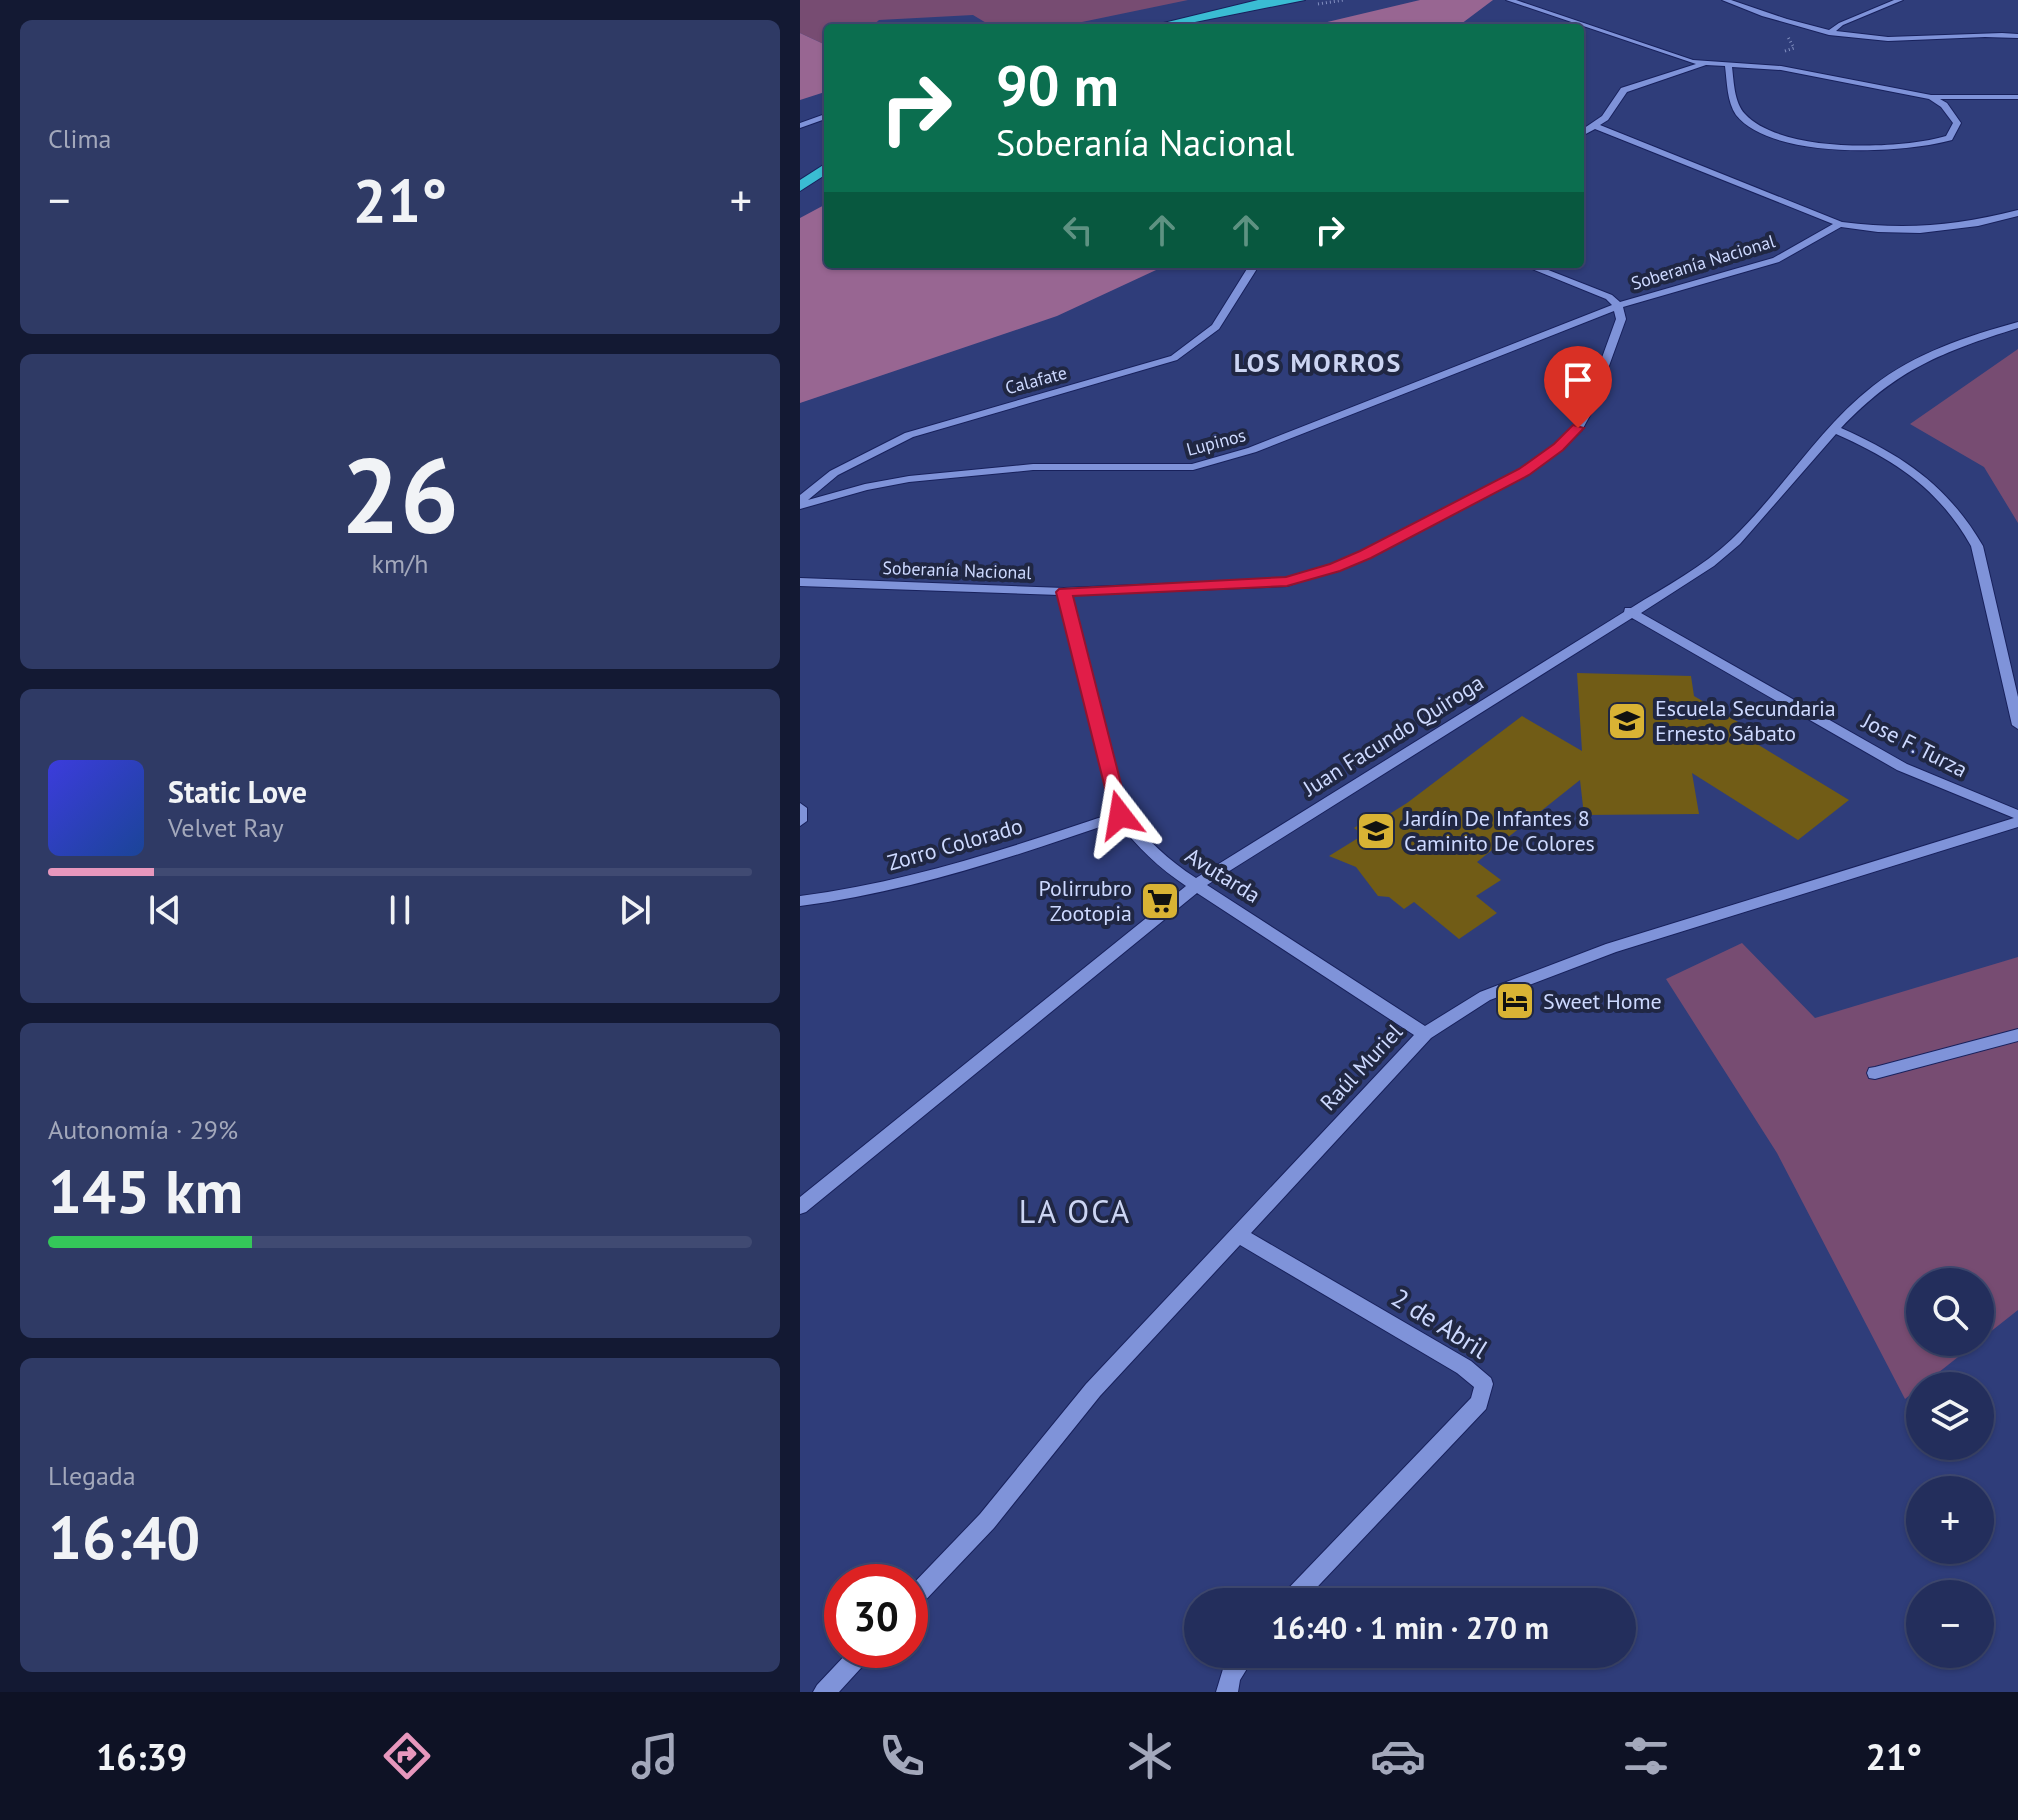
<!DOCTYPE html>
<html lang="es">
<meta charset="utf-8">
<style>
body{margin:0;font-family:"PT Sans",sans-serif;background:#2f3a65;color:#f1f3f6;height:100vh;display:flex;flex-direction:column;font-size:30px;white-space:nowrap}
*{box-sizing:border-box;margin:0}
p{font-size:26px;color:#a3a8bb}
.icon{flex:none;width:44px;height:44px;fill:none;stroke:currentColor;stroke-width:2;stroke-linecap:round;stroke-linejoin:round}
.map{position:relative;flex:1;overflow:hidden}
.drawer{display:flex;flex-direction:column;gap:20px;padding:20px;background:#131933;width:800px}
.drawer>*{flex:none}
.hud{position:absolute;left:24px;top:24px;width:760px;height:244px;border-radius:8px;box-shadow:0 2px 6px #0004,0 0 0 2px #404a72;background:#0b6e4f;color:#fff;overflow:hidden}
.controls{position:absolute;left:1106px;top:1268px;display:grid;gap:16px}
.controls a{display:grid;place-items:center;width:88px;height:88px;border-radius:50%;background:#232e5c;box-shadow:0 2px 6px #0004,0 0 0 2px #404a72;font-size:40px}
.speed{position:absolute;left:24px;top:1564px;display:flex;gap:16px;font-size:40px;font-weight:700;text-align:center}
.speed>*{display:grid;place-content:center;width:104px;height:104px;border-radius:50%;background:#232e5c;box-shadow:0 2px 6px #0004,0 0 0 2px #404a72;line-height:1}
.speed .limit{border:12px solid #d22;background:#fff;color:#111}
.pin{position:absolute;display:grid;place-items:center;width:68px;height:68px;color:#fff;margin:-82px -34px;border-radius:50% 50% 50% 0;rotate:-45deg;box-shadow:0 0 8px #0007}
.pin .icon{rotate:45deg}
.me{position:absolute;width:88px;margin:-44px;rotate:346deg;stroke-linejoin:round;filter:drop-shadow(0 0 6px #0008)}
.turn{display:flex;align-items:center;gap:28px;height:168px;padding:0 40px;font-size:36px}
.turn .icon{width:104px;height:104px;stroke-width:2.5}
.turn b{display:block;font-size:56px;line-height:68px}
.lanes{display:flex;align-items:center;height:76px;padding:0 40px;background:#0003;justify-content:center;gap:40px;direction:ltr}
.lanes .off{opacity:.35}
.big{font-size:60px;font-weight:700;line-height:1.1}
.drawer .widget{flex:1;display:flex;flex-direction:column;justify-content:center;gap:12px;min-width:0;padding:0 28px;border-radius:12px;background:#2f3a65}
.drawer .dial{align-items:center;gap:0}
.dial b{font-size:104px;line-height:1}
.song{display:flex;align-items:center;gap:24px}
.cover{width:96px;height:96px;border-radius:12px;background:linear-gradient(135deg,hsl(240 70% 55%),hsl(220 70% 35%))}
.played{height:8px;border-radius:4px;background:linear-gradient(90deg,#e797bd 15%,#404a72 15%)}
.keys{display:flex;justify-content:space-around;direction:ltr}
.heat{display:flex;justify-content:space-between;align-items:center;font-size:44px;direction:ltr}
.charge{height:12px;border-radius:6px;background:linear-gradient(90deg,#34c759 29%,#404a72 0)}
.trip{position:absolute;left:384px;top:1588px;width:452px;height:80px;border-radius:40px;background:#232e5c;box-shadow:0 2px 6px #0004,0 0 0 2px #404a72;font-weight:700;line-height:80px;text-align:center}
.tabs{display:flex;height:128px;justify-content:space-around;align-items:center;background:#0e1225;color:#a3a8bb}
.tabs .icon{width:56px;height:56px}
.tabs .active{color:#e797bd}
.tabs b{font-size:36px;color:#f1f3f6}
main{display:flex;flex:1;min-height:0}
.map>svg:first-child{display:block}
</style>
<main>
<section class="drawer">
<div class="widget"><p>Clima</p>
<div class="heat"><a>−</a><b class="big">21°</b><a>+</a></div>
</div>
<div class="widget dial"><b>26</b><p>km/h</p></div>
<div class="widget">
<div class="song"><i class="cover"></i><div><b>Static Love</b><p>Velvet Ray</p></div></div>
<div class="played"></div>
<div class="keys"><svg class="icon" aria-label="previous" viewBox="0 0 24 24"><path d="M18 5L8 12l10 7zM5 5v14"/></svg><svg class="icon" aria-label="pause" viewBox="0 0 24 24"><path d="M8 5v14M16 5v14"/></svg><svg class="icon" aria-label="next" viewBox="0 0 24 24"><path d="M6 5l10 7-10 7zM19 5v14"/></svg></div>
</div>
<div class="widget"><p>Autonomía · 29%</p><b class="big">145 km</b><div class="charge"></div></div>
<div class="widget"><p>Llegada</p><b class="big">16:40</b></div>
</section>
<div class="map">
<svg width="1218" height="1692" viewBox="0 0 1218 1692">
<rect width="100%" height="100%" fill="#2f3d7a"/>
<path fill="#774c72" d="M0,0H388L253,28H190L193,27L173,15L79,20L70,28H28V46L0,33Z
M1218,349V523L1184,467L1110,424Z
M942,943L1015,1018L1218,957V1310L1180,1340V1282H1120V1342H1177L1105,1399L977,1153L866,979Z"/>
<path fill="#986692" d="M620,0H693L661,24L663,28H502Z
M0,33L28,46V91L0,100Z
M28,203V264H369L257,316L0,403V218Z"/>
<path fill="#715c16" d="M777,673L891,676L894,696L955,732L947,738L1049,800L998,840L892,773L899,814L784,815L780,780L677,862L701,880L676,896L697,913L659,939L614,902L604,909L589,897L578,896L556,867L529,856L563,835L554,828L577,813L583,818L607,803L722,716L782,751Z"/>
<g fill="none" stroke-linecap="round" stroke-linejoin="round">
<defs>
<path id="minor" d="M706,0H716L893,60L981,66L1131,95H1218V99H1140L1147,103L1161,123L1152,140C1102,154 972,160 936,115C927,102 927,82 925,66L906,65L827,92L808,120L800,125L1042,222C1106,230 1155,226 1218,210V216L1178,226L1120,233L1078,232L1041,227L979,262L823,307L826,319L793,410L782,430L763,449L728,474L570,557L487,586L271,595L327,814C347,840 368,860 396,878L824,612L825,608H831C866,586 903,567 932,539C982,491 1018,429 1073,386C1115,353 1167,336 1218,322V328C1142,352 1097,369 1041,428C1104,456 1148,486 1183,546L1218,697V729L1212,725L1171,546C1139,489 1095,460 1036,434L940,544L914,566L841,613L1107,764L1218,810V827L816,952L690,1000L631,1038L451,1233L671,1361L691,1378L693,1384L686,1409L503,1602H479L482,1595L671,1398L674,1387L657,1373L440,1245L300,1396L194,1528L117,1609L110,1612V1587L180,1514L286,1384L614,1035L397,893L6,1212L0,1214V1197L386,886C359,868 337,847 317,821C213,857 110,892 0,906V896C108,882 210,848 313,813L259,595L0,586V578L264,588L486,579L531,565L562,553L720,470L755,445L774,426L783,410L816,319L814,311L456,452L393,470H233L109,482L67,490L0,509V495L30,471L105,433L371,356L412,325L450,264H460L419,329L377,360L113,437L38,475L8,500L65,484L109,476L233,464H392L448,448L812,305L806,299L720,264H733L812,295L820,302L973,258L1033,224L795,129L780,137V131L802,116L821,88L896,64ZM932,67L981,70L1129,99L1141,107L1153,123L1146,136C1098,150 981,153 945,114C934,102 934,82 932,67ZM832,618L1097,770L1214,818L806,944L680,992L625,1026L407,885Z
M922,0H931L987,19L1029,30L1039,23L1094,0H1103L1043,25L1036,31L1088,37L1202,33L1218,34V38L1185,37L1088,41L1029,35L962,16Z
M28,113V118L0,128V123Z
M0,803L7,808V821L0,826Z
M1218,1029V1041L1075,1079L1069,1078L1067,1073L1069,1068L1075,1067Z
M50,1650H74L71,1657L39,1692H13L17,1685Z
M433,1654H456L440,1680L438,1692H416L423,1669Z"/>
<path id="highway" d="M458,0H505L365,28H343Z
M28,162V173L0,191V180Z"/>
</defs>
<use href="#minor" stroke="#18215c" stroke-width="2"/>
<use href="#highway" stroke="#18215c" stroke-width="2"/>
<path stroke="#818ebf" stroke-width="3" stroke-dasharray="1 3" stroke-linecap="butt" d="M518,4L544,0
M985,51L994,48L988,37"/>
<use href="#minor" fill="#7f93d9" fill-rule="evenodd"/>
<use href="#highway" fill="#3abdd3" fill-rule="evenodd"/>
</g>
<path fill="#e11d48" stroke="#92132f" stroke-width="2" d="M773,425L784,428L763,450L729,475L571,558L540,571L487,586L273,596L329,815L326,820H313L256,592L259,589L486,577L530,564L560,551L719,469L754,444Z"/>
<defs>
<symbol id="school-square" viewBox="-11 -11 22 22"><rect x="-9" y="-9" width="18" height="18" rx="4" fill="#d9b334" stroke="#202743"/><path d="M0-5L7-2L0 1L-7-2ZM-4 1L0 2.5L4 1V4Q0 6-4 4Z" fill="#111"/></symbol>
<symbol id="supermarket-square" viewBox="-11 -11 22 22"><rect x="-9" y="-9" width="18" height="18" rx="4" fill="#d9b334" stroke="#202743"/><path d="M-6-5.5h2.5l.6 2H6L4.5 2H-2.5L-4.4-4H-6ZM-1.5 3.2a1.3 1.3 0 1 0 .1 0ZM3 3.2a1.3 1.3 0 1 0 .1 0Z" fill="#111"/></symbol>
<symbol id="hotel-square" viewBox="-11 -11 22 22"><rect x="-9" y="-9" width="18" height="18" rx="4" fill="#d9b334" stroke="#202743"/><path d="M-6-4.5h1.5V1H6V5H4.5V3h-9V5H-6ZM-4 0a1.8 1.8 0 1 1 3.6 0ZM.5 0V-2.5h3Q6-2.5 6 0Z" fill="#111"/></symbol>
</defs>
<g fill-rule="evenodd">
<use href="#school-square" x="805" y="699" width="44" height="44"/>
<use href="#school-square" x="554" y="809" width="44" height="44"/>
<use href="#supermarket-square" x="338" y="879" width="44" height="44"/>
<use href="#hotel-square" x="693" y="979" width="44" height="44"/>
</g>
<g text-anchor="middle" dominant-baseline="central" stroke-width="8" stroke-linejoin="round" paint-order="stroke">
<g font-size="18" fill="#cdd9ff" stroke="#202743">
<text transform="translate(903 262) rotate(-17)">Soberanía Nacional</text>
<text transform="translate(236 380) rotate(-15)">Calafate</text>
<text transform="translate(416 442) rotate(-15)">Lupinos</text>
<text transform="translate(157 570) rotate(2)">Soberanía Nacional</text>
</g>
<g font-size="22" fill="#cdd9ff" stroke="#202743" text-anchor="start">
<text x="855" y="708">Escuela Secundaria<tspan x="855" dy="25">Ernesto Sábato</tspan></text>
<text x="604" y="818">Jardín De Infantes 8<tspan x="604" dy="25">Caminito De Colores</tspan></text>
<text x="332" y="888" text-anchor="end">Polirrubro<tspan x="332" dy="25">Zootopia</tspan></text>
<text x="743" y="1001">Sweet Home</text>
</g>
<g font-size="22" fill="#cdd9ff" stroke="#202743">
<text transform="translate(593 735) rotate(-32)">Juan Facundo Quiroga</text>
<text transform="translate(1115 745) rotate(27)">Jose F. Turza</text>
<text transform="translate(155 844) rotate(-16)">Zorro Colorado</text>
<text transform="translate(423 875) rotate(32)">Avutarda</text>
<text transform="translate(561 1067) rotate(-47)">Raúl Muriel</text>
</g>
<g font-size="26" font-weight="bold" letter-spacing="2" fill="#ccd5f3" stroke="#202743">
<text x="518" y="362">LOS MORROS</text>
</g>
<g font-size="26" fill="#cdd9ff" stroke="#202743">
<text transform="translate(640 1323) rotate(32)">2 de Abril</text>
</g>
<g font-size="32" letter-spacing="2" fill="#ccd5f3" stroke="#202743">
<text x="275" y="1211">LA OCA</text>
</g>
</g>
</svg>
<div class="controls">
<a><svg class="icon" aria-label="search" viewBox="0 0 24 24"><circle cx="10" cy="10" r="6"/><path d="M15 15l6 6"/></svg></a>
<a><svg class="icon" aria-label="layers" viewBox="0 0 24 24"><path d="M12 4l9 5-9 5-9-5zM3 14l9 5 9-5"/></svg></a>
<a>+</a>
<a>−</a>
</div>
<div class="speed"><div class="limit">30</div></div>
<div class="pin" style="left:778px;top:428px;background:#d93025"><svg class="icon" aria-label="arrive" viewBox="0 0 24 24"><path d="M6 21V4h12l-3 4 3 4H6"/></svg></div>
<svg class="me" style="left:320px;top:815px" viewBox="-20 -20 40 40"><path d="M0-17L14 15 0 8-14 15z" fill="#e11d48" stroke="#fff" stroke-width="4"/></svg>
<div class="trip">16:40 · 1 min · 270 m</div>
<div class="hud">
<div class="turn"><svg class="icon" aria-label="right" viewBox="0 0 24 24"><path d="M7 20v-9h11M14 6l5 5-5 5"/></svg><div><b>90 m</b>Soberanía Nacional</div></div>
<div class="lanes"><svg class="icon off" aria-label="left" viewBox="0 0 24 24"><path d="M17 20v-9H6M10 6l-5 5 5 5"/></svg><svg class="icon off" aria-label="ahead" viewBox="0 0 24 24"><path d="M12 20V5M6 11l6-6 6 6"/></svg><svg class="icon off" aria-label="ahead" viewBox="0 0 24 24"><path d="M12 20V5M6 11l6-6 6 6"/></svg><svg class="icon" aria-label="right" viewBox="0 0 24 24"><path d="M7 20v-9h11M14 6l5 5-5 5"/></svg></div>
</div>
</div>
</main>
<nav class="tabs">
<b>16:39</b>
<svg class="icon active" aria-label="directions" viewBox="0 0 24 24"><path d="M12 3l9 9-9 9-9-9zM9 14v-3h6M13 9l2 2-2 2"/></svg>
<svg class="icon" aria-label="music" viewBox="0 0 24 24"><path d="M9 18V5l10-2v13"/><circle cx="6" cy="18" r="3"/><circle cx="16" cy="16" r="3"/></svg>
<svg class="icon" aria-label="phone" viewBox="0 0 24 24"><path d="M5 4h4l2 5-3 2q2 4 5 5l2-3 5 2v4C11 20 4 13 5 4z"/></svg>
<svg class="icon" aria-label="climate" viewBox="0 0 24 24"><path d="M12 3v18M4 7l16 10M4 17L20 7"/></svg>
<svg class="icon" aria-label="car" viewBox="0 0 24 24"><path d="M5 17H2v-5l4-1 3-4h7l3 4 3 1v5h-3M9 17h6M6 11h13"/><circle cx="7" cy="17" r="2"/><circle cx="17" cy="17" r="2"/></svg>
<svg class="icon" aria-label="filters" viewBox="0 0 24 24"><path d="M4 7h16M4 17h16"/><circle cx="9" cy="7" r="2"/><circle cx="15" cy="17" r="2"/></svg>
<b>21°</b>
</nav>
